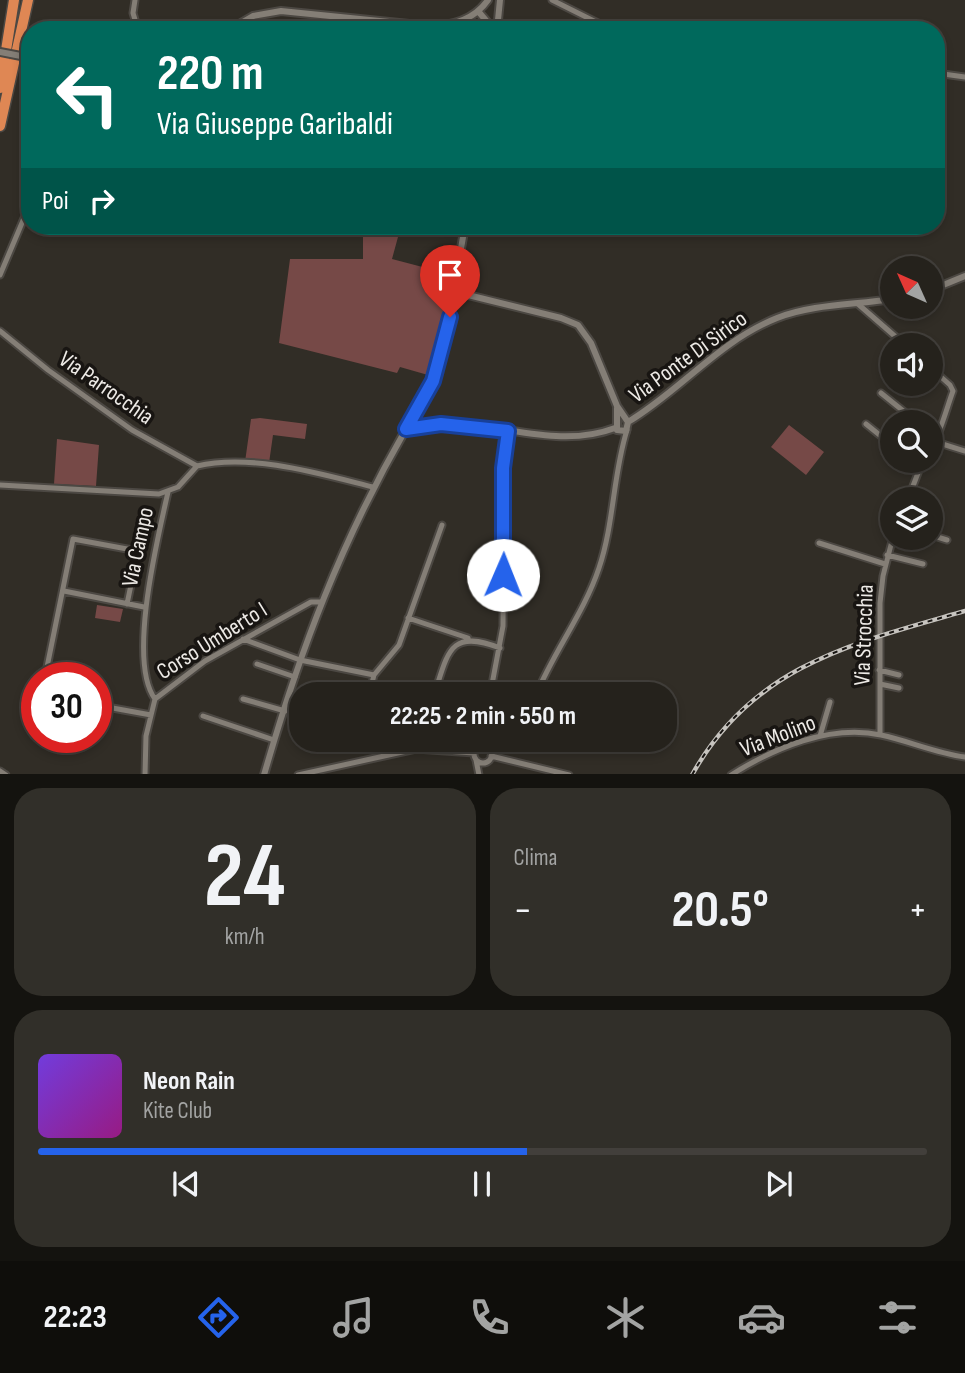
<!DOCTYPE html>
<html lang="it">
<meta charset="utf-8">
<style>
body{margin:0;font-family:"Sofia Sans Condensed",sans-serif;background:#312f29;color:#f1f3f6;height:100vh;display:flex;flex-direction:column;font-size:26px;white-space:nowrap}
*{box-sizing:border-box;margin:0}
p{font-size:23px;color:#a3a4a3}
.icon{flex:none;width:38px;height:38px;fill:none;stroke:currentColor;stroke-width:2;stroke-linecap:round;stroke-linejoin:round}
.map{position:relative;height:774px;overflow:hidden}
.details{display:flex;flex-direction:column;gap:14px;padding:14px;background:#14130f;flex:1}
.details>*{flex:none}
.top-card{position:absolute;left:21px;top:21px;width:924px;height:214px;border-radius:28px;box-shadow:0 4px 10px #0003,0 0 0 2px #423f3b;background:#00695c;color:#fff;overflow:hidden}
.needle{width:46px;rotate:315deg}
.buttons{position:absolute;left:880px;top:256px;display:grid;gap:14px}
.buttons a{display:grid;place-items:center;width:63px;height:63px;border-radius:50%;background:#25221c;box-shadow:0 4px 10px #0003,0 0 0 2px #423f3b;font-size:35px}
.speed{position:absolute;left:21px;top:662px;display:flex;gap:14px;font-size:35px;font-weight:700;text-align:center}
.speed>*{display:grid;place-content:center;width:91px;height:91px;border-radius:50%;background:#25221c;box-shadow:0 4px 10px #0003,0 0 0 2px #423f3b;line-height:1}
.speed .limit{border:10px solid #d22;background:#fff;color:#111}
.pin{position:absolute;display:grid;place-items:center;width:60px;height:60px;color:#fff;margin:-72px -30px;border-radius:50% 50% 50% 0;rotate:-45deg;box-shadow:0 0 7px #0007}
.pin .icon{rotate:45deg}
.me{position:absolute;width:77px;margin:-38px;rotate:1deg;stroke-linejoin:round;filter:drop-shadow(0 0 5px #0008)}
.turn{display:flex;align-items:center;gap:24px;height:147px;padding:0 21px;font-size:32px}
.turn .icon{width:91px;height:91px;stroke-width:2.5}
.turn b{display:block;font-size:49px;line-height:60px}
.then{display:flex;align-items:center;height:66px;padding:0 21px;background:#0003;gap:14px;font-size:26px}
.big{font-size:52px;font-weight:700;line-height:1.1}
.details .tile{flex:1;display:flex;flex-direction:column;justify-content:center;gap:10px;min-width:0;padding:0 24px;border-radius:28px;background:#312f29}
.details .dial{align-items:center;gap:0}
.dial b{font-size:91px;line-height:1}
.song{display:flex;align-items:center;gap:21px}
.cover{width:84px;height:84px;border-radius:10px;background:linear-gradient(135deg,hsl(260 70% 55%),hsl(310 70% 35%))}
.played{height:7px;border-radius:4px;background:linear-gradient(90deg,#2563eb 55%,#423f3b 55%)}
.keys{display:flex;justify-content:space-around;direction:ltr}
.heat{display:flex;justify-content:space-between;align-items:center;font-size:38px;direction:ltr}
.details .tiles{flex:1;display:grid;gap:14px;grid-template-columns:1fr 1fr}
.tile:last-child{grid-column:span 2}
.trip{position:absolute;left:289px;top:682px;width:388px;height:70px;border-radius:28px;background:#25221c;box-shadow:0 4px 10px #0003,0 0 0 2px #423f3b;font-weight:700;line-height:70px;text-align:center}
.menu{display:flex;height:112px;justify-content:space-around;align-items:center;background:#0f0e0b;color:#a3a4a3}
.menu .icon{width:49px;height:49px}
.menu .on{color:#2563eb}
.menu b{font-size:32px;color:#f1f3f6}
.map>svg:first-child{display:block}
</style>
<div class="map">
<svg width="965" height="775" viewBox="0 0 965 775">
<rect width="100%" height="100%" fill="#312d26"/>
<path fill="#764947" d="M74,226H147V237L73,233Z
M363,226H401L392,259L453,275L443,325L428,375L400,367L397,373L279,343L290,259H363Z
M260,418L307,424L305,439L273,435L269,463L245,462L251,419Z
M789,425L824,452L806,475L771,447Z
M57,439L99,445L96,486L54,484Z
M97,605L123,609L120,622L95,618Z"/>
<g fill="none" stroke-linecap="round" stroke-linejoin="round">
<defs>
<path id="minor" d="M135,0L133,13L138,30
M552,0L612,30
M936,73L965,77
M0,275L30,204
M858,304L905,345
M0,331L48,370L132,430L197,466
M931,368L950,385L953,391C948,404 938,441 931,447
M881,393L917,422
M866,424L892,445
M936,442L965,451
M911,460L921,466
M197,466C251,453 321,474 373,487
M0,485L159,494L178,487L197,466
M908,499L923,460
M931,535L947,540
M819,543L885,564
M887,555L923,564
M64,591L144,607
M408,618L468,638
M243,639L300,660L374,675
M257,664L295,677
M879,670L899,675
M45,677L73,539L138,551L127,604
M880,684L899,688
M369,695L374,675L399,645L442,525
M434,695C448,653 449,628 500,648
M490,695L503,626L504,468L508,431
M536,695C554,651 584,613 599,568C614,524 613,474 627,430
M155,699C127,661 158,537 168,492
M243,699L285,711
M96,705L151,715
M203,716L274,740
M880,735V603L883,576L893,537
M820,736L830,702
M402,740L416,749
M483,740L488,747L502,740
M474 754a9 9 0 1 1 18 0a9 9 0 1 1-18 0Z
M491,756L569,775
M476,760L479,775
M0,771L6,775
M145,775L146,736L155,699L205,661L311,602H320
M298,775L416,749L474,753
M731,775C774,748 830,724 881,735C909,741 936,753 965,757"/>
<path id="tertiary" d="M478,11L494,30
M229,30L253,16L281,11L429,26C453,26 474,20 488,0
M497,30L500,0
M931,290L965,276
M454,300L459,295H468L561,318L578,325L591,343L617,406L628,422
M617,408V430L626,431L628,422
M628,422C680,391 719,341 777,318C813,304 854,305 892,299
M406,429L441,360L465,226
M264,775C300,650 341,542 406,429C476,409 546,454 615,428"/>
<path id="motorway" d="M0,88L14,0
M0,126L28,0"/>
</defs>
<use href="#minor" stroke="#4c4843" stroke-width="9"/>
<use href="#tertiary" stroke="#4c4843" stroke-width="10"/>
<use href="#motorway" stroke="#4c4843" stroke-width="13"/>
<use href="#minor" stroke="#847e76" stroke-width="5"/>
<use href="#tertiary" stroke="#847e76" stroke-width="6"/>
<use href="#motorway" stroke="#df8754" stroke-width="10"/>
<defs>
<path id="rail" d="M692,775C753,665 854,643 965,611"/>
</defs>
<use href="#rail" stroke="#c6c3be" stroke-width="4.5"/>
<use href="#rail" stroke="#181512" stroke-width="2" stroke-dasharray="5" stroke-linecap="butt"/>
<defs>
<path id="tertiary-bridge" d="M0,52L26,57"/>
</defs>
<use href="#tertiary-bridge" stroke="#4c4843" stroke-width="10" stroke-linecap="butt"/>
<use href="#tertiary-bridge" stroke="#847e76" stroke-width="6"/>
</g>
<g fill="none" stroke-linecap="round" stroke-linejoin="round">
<defs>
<path id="route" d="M450,317L433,381L406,429L441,424L508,431L503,468V575"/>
</defs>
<use href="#route" stroke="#184099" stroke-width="18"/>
<use href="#route" stroke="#2563eb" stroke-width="12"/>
</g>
<g text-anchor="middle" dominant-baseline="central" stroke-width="7" stroke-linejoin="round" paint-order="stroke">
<g font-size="23" fill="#edeae6" stroke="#181512">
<text transform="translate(688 357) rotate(-36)">Via Ponte Di Sirico</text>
<text transform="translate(106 388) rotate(35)">Via Parrocchia</text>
<text transform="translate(138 547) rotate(-78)">Via Campo</text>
<text transform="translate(864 635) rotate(-88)">Via Strocchia</text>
<text transform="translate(212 641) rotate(-32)">Corso Umberto I</text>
<text transform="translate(778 736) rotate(-21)">Via Molino</text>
</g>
</g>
</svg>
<div class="buttons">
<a><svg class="needle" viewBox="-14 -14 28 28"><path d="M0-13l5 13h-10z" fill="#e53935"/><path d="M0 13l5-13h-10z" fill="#a3a4a3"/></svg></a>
<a><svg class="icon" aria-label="sound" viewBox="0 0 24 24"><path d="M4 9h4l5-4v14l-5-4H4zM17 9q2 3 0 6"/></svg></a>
<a><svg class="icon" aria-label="search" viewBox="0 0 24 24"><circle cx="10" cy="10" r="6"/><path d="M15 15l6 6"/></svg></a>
<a><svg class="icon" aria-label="layers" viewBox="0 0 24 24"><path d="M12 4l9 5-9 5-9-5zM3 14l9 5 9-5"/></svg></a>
</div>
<div class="speed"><div class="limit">30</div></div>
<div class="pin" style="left:450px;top:317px;background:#d93025"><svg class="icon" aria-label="arrive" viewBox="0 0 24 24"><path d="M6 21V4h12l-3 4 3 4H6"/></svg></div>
<svg class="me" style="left:503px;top:575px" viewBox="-20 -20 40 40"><circle r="19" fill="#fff"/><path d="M0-13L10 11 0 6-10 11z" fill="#2563eb"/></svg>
<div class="trip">22:25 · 2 min · 550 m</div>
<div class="top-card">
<div class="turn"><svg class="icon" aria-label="left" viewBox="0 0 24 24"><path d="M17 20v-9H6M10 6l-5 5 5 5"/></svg><div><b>220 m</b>Via Giuseppe Garibaldi</div></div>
<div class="then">Poi<svg class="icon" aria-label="right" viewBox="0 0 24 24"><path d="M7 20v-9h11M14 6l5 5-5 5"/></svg></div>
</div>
</div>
<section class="details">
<div class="tiles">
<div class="tile dial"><b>24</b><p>km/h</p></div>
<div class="tile"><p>Clima</p>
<div class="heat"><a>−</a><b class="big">20.5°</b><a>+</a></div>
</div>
<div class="tile">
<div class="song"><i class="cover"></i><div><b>Neon Rain</b><p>Kite Club</p></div></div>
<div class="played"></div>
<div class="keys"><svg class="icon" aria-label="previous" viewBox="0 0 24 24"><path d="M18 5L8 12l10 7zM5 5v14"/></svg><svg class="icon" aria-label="pause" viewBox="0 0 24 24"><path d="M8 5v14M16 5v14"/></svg><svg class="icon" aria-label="next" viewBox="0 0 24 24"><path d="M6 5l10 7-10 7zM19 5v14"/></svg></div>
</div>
</div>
</section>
<nav class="menu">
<b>22:23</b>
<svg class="icon on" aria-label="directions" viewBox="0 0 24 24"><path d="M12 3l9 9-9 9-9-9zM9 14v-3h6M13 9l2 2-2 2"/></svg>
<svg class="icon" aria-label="music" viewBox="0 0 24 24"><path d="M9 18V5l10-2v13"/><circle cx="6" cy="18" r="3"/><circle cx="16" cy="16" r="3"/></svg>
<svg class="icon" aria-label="phone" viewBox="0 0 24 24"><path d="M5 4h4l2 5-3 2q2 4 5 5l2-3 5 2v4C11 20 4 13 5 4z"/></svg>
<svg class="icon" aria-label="climate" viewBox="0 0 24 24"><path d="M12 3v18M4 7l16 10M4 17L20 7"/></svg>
<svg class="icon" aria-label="car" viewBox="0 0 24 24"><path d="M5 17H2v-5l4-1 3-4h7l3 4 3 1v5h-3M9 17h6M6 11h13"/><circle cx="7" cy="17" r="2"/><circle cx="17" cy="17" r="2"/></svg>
<svg class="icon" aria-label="filters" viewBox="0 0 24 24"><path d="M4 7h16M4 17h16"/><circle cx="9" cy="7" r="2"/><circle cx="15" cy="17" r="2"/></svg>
</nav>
